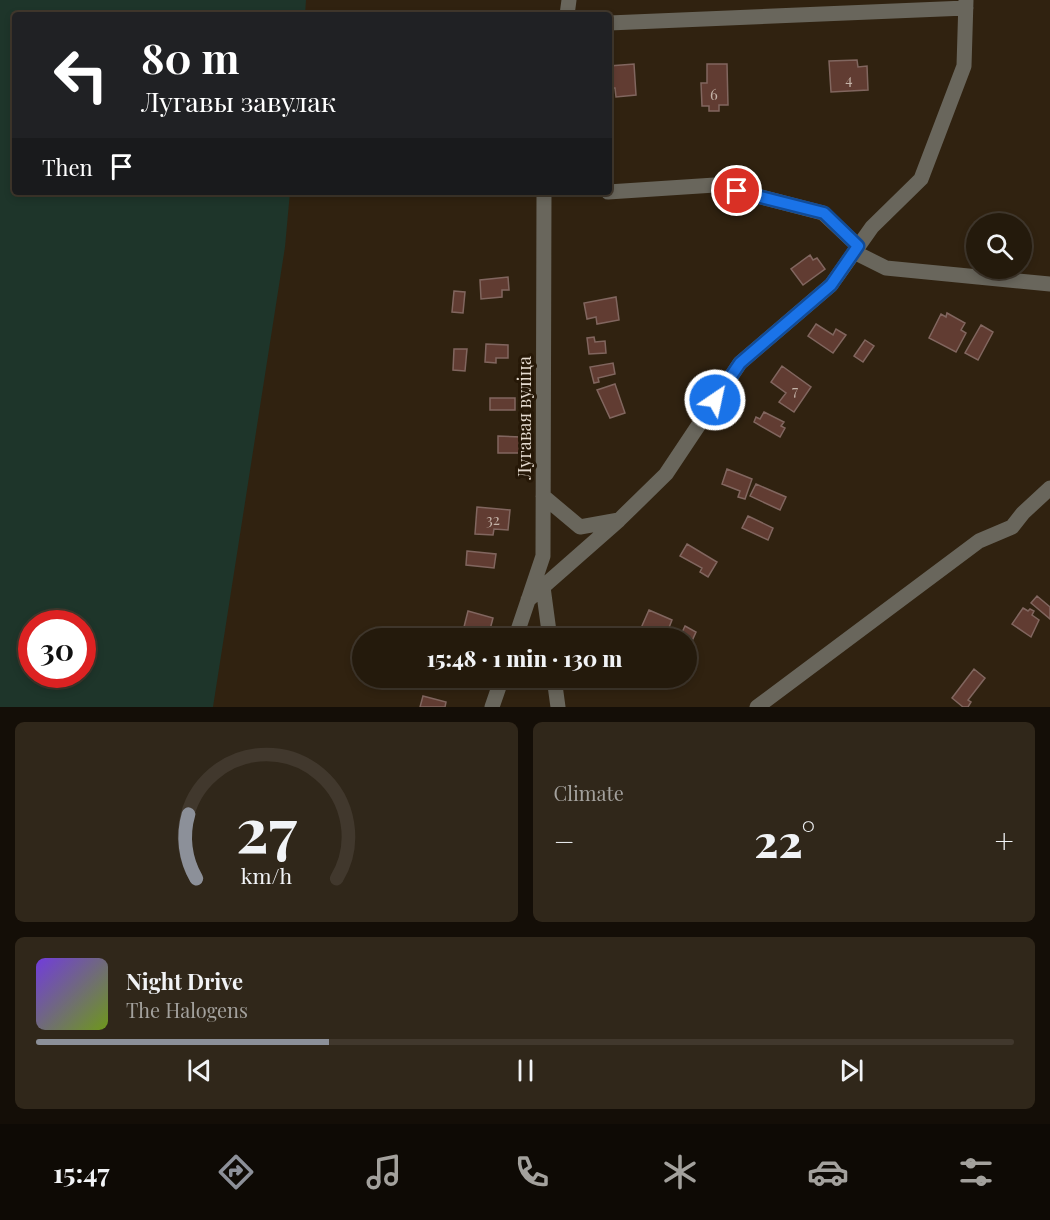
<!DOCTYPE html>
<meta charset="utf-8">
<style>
body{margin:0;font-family:"Playfair Display",serif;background:#30271a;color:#f1f3f6;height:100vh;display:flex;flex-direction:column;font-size:22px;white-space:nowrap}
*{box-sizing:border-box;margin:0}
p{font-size:20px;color:#a3a19d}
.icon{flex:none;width:33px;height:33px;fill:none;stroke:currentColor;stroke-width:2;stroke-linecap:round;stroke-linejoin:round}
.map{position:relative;height:707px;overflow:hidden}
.panel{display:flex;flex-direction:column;gap:15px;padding:15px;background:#140e07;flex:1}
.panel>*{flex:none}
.top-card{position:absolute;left:12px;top:12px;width:600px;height:183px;border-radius:6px;box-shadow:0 3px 9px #0003,0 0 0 2px #41382d;background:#202124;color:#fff;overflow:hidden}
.buttons{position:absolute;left:966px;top:213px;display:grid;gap:12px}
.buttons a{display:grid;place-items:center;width:66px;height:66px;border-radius:50%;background:#241a0c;box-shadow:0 3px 9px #0003,0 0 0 2px #41382d;font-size:30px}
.speed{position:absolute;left:18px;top:610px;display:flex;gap:12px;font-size:30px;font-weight:700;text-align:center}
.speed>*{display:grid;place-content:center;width:78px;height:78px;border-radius:50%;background:#241a0c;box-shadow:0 3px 9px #0003,0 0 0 2px #41382d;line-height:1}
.speed .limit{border:9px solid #d22;background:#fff;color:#111}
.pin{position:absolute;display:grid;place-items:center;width:51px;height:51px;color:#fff;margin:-26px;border:3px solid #fff;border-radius:50%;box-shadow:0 2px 6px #0007}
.me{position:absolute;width:66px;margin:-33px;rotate:34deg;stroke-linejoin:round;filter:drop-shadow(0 0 4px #0008)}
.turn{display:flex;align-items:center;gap:21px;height:126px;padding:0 30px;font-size:27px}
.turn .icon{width:78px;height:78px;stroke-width:2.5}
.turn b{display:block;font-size:42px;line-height:51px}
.then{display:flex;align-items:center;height:57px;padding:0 30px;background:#0003;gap:12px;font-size:22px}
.big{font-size:45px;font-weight:800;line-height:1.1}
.panel .card{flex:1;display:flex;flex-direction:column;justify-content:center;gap:9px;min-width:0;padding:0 21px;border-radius:9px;background:#30271a}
.panel .dial{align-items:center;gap:0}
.dial svg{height:156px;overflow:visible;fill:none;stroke:#41382d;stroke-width:7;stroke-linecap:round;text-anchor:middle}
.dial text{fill:#f1f3f6;stroke:none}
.song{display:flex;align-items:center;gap:18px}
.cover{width:72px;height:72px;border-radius:9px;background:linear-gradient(135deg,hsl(260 70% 55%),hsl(80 70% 35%))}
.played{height:6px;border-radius:3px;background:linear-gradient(90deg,#8c9099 30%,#41382d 30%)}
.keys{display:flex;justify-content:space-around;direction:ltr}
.heat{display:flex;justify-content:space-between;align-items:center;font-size:33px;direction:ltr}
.panel .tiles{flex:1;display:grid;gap:15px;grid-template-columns:1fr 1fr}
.card:last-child{grid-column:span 2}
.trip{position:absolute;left:352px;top:628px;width:345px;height:60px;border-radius:30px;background:#241a0c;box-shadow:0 3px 9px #0003,0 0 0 2px #41382d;font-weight:800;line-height:60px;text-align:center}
.tabs{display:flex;height:96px;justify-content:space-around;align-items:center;background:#0e0a05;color:#a3a19d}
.tabs .icon{width:42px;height:42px}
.tabs .selected{color:#8c9099}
.tabs b{font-size:27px;color:#f1f3f6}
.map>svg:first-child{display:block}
</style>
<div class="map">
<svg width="1050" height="707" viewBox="0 0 1050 707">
<rect width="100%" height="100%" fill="#302210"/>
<path fill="#1e352a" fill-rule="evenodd" d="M0,0H306L305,15H15V192H290L285,247L213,707H0ZM32,624H82V675H32Z"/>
<path fill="#613c32" stroke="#81665f" stroke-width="1.5" d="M857,60L858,67L867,66L868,90L831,92L829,61Z
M634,64L636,95L616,97L615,88H609V66Z
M707,64H727L728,105H719V111H709V106H702L701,83H707Z
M810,255L813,260L817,258L825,269L803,285L791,269Z
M508,277L509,290H502V297L481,299L480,280Z
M454,291L465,292L463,313L452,312Z
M616,297L619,320L597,324L596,317L587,319L584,303Z
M947,313L965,323L961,330L966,333L956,352L929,338L941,314L946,317Z
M816,324L833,335L836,329L846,335L833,353L808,336Z
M981,325L993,332L978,360L965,353Z
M594,337L595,342L605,341L606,353L589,354L587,338Z
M865,340L874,346L863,362L854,356Z
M486,344L508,345V358H496V363L485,362Z
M454,349H467L465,371L453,370Z
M613,363L615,374L598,378L599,382L594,383L590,367Z
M782,366L811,387L794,412L779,402L786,393L771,382Z
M615,384L625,413L610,418L597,390Z
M490,398H515V410H490Z
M764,412L784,422L781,426L785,428L780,437L754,422L756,417L760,419Z
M498,436L521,437V453H498Z
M727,469L752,479L745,499L738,497L740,491L722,484Z
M756,484L786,497L780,510L750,496Z
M477,507L510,510L508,530L494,529L493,535L475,534Z
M748,516L773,528L768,540L742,528Z
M687,544L717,562L708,577L700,572L702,568L680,556Z
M467,551L496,554L494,568L466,565Z
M1037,596L1050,607V619L1031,603Z
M1023,608L1028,611L1030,609L1034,611L1032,615L1039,620L1031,637L1012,624Z
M649,610L672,620L665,638L641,628Z
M468,611L493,618L488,637L463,631Z
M685,626L696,632L687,652V639H679Z
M974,669L985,678L968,700L971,702L968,707H963L952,698Z
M423,696L446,702L445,707H420Z"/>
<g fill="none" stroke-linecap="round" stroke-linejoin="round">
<path stroke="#69665c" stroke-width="15" d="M567,15L569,0
M609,23L966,8
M608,192L715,185L823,213L858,246
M854,252L886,268L1050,284
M619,520L666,474L740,363L831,285L872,227L921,179L964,66L966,0
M543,587L550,639
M528,600L619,520L580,527L543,496
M515,639L543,556L544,192
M554,678L558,707
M492,707L502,678
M757,707L979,541L1012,527L1023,513L1050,488"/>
</g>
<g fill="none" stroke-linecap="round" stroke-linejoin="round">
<defs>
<path id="route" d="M715,400L740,363L831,285L858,246L824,213L737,191"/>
</defs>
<use href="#route" stroke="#114b97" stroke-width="15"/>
<use href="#route" stroke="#1a73e8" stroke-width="10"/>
</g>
<g text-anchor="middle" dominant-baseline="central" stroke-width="6" stroke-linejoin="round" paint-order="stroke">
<g font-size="15" fill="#c5b4a9">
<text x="849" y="79">4</text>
<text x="714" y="94">6</text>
<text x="795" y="390">7</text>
<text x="493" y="519">32</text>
</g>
<g font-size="18" fill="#e6dcd1" stroke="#261807">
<text transform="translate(524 418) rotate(-90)">Лугавая вуліца</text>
</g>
</g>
</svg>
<div class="buttons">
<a><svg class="icon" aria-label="search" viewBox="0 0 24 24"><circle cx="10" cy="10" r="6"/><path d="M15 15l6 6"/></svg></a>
</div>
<div class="speed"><div class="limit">30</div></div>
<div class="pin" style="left:737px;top:191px;background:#d93025"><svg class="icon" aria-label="arrive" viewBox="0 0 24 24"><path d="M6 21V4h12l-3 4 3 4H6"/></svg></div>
<svg class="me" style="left:715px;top:400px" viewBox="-20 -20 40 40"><circle r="17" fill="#1a73e8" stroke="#fff" stroke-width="3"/><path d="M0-11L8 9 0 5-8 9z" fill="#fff"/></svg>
<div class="trip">15:48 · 1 min · 130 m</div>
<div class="top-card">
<div class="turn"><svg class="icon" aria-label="left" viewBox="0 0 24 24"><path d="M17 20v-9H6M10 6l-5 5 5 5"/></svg><div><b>80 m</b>Лугавы завулак</div></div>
<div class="then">Then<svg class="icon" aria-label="arrive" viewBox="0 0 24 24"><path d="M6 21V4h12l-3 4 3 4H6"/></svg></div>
</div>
</div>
<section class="panel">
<div class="tiles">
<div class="card dial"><svg viewBox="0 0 100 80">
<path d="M14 69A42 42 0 1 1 86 69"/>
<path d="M14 69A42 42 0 0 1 10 36" stroke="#8c9099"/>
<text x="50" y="56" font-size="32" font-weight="700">27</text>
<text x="50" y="72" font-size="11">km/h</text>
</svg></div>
<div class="card"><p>Climate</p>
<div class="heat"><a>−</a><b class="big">22°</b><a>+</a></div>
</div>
<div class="card">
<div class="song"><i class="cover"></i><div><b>Night Drive</b><p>The Halogens</p></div></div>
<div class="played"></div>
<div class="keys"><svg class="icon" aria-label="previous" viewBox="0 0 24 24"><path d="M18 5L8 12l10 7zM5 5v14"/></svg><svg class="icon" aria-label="pause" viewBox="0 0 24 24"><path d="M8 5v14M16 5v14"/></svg><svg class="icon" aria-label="next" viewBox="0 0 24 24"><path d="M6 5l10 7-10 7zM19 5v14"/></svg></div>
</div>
</div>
</section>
<nav class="tabs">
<b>15:47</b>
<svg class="icon selected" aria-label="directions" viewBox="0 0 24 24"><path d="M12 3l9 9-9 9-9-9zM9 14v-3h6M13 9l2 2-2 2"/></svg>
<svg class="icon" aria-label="music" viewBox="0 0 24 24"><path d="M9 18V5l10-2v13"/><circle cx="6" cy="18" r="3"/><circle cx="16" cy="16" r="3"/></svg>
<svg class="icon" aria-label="phone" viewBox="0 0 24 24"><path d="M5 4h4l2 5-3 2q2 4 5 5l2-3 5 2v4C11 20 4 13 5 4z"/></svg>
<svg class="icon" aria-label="climate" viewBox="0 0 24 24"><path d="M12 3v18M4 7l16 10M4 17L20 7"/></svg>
<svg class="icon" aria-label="car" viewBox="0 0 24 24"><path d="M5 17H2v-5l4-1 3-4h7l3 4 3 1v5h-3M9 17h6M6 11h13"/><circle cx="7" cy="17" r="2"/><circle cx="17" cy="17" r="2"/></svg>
<svg class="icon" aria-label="filters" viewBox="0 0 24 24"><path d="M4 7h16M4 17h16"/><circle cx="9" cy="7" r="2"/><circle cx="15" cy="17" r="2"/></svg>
</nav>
